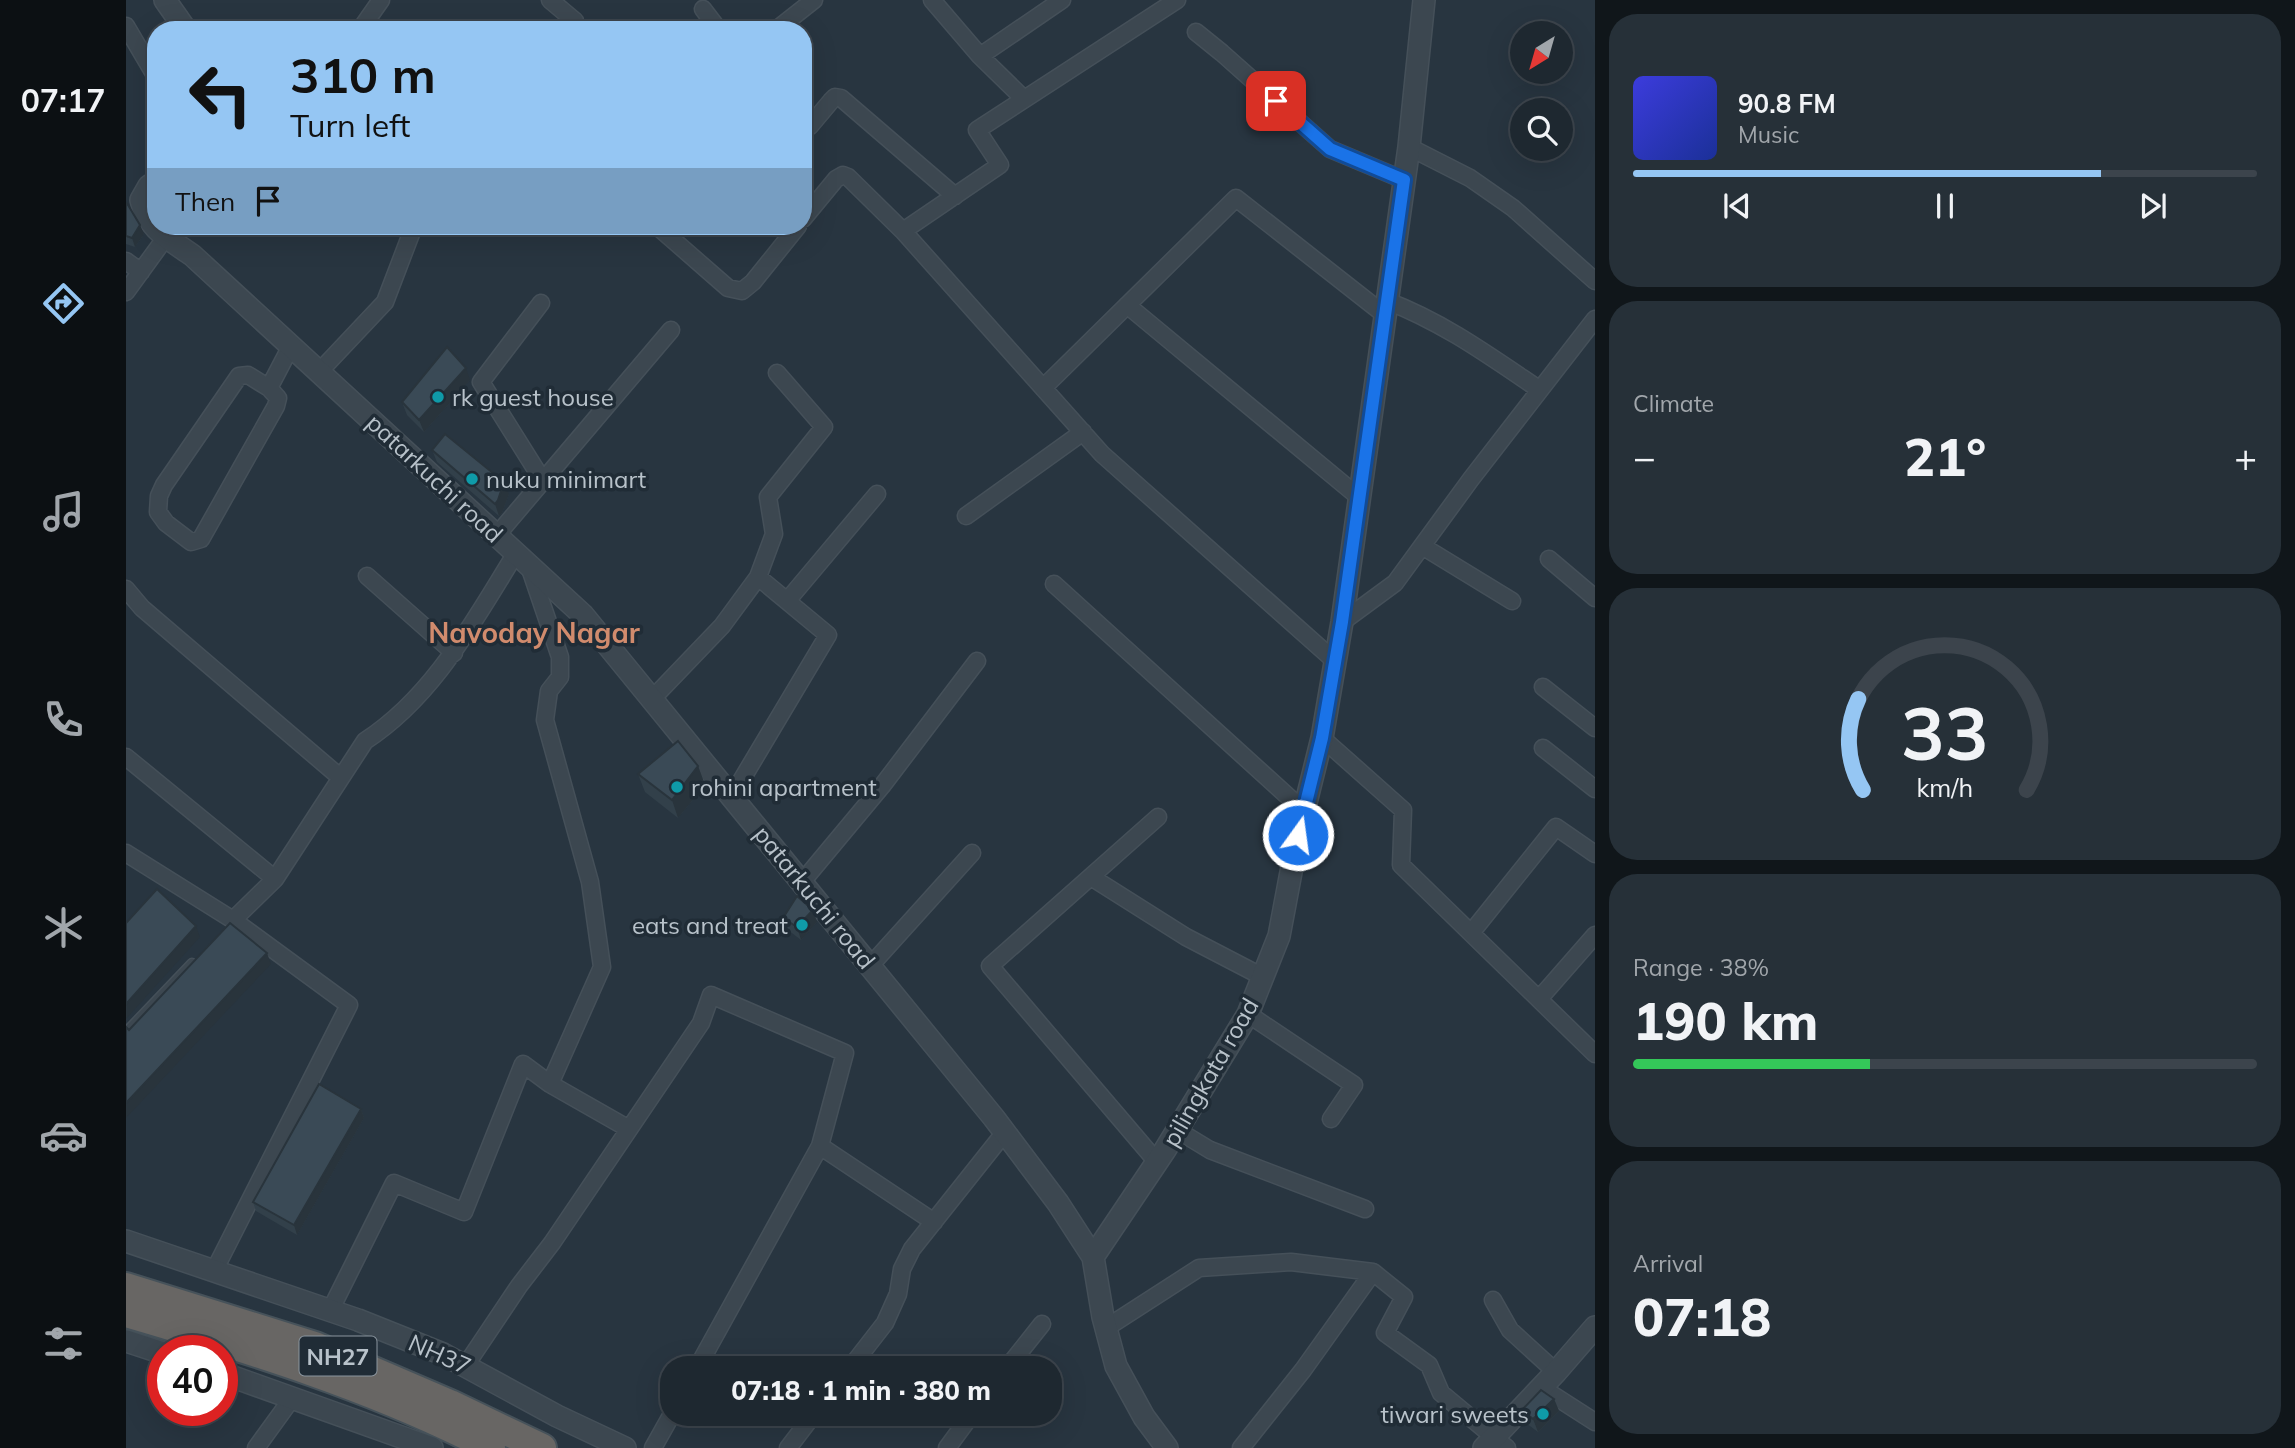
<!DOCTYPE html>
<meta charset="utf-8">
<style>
body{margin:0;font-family:Mulish,sans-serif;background:#263038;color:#f1f3f6;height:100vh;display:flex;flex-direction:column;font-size:26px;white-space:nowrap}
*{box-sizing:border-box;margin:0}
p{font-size:23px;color:#a1a6ab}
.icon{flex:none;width:38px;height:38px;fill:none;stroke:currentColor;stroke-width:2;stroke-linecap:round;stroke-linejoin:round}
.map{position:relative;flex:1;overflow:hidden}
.panel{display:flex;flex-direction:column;gap:14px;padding:14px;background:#10161a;width:700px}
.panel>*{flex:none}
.guide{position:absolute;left:21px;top:21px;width:665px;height:214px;border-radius:28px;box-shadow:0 7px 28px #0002,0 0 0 2px #3c444c;background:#95c6f3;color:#111;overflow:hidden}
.needle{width:46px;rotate:217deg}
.controls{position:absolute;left:1384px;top:21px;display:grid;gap:14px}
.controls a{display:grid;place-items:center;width:63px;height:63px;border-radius:50%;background:#1e2830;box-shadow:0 7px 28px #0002,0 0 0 2px #3c444c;font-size:35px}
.speed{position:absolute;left:21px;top:1335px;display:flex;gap:14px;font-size:35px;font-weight:700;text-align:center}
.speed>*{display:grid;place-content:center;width:91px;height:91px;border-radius:50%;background:#1e2830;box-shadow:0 7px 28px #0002,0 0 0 2px #3c444c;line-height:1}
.speed .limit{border:10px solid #d22;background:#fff;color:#111}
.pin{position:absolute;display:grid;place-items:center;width:60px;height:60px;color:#fff;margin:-30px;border-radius:14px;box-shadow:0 4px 10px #0006}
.me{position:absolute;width:77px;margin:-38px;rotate:14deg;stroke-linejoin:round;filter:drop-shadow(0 0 5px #0008)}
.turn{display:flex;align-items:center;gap:24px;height:147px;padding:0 28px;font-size:32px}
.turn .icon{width:91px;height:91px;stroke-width:2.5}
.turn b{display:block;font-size:49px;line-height:60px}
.then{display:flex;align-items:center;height:66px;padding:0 28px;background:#0003;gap:14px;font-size:26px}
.big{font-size:52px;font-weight:800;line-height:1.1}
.panel .tile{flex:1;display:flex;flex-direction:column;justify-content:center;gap:10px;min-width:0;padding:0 24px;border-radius:28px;background:#263038}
.panel .dial{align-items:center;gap:0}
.dial svg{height:182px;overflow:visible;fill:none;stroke:#3c444c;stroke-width:7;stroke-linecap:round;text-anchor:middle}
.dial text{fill:#f1f3f6;stroke:none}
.song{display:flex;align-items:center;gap:21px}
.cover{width:84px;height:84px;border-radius:10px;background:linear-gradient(135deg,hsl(240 70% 55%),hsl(230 70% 35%))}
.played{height:7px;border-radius:4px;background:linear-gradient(90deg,#95c6f3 75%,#3c444c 75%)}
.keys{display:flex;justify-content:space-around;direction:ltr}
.heat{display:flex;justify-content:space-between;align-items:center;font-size:38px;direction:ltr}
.charge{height:10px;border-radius:5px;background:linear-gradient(90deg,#34c759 38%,#3c444c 0)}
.trip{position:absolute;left:534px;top:1356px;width:402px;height:70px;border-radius:28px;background:#1e2830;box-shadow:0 7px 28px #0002,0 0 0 2px #3c444c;font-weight:800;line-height:70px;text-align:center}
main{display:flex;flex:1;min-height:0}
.menu{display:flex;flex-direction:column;width:126px;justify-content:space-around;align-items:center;background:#0c1013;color:#a1a6ab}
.menu .icon{width:49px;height:49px}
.menu .active{color:#95c6f3}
.menu b{font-size:32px;color:#f1f3f6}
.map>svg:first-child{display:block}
</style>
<main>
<nav class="menu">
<b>07:17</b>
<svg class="icon active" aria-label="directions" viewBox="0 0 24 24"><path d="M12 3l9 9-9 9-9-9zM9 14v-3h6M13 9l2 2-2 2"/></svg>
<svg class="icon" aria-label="music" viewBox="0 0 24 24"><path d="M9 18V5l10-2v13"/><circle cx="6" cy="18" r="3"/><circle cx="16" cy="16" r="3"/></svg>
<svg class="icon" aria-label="phone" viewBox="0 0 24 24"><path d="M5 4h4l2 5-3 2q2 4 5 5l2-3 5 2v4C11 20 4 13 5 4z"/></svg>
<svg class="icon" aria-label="climate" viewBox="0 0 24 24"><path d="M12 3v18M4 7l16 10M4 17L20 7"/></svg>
<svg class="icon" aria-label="car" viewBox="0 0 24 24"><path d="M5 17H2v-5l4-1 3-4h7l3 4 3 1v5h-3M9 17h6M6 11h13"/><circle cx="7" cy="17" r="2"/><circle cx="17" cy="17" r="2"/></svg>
<svg class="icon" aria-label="filters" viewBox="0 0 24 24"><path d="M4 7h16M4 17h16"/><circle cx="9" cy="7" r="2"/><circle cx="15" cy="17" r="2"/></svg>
</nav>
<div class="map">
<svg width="1469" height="1448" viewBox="0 0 1469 1448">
<rect width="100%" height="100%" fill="#283540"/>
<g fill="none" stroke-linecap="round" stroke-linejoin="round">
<defs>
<path id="service" d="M0,1032L66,963"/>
<path id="minor" d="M424,0L449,21L440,30
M806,0L854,56L936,0
M1051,0L851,130L874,165L777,231L976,454L1210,662
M577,9L593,30
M0,26L30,77
M234,30L255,0
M650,30L688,0
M1070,32L1096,53L1204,149L1278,180
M854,56L898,99
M677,123L684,126L705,101L709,97L715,98L829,196
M1283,147L1344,178L1387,208L1469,281
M677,219L710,179L717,175L722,177L777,231
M531,226L602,288L616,291L627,282L672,226
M0,261L15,272
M0,292L40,237
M1261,301C1317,322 1365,357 1414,390
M415,303L355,382L417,481
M1001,305L1234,498
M193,372L259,302L288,226
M143,388L152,398L150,406L75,539L65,542L40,523L32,512L33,496L38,485L113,376L122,375L143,388L165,346
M917,388L1110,198L1259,315
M840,516L957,432
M371,535L545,330
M1296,546L1386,601
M1423,559L1469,598
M403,566L434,657V677L423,691L419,720L464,882L476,967L424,1084
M241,576L328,653
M928,584L1178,811
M0,589L16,608L215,778
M661,601L751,494
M1216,622L1269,583L1345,479L1469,319
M1417,687L1469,728
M526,699L596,626L632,577L648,534L642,497L698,427L651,373
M1196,738L1277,810L1275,865L1469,1054
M1417,748L1469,789
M0,757L149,879
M606,796L702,635L632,577
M0,853L107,920
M965,877L1060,937L1137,977
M676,882L756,786L851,661
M1345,933L1430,827L1469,854
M744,966L846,853
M1413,999L1469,935
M1122,1014L1228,1085L1205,1119
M1051,1130L1084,1150L1239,1209
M1031,1162L864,966L1032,817
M88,1271L223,1005L107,920L149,879L239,741C308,696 347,622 390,553
M1247,1272L1278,1297L1259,1333L1303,1365L1315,1393L1381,1448
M1367,1300L1384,1330L1430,1372
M204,1311L268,1183L338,1212L397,1064L424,1084L503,1129
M980,1328L1073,1268L1165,1262L1247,1272L1177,1370L1115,1448
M340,1365L393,1286L426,1243L575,1023L585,995L719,1053L694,1146
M571,1368L694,1146L808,1222
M724,1368L759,1323L772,1294L776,1269L786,1249L879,1132
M881,1368L916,1324
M1416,1388L1469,1422
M130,1448L167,1397
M527,1448L546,1414
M662,1448L688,1414
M821,1448L846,1414"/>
<path id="tertiary" d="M39,0L60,30
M30,182L23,186L15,200C21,228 43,239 66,255L457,615L868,1118L932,1203L967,1257L977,1317L990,1366L1018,1417L1041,1448
M0,1241L232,1320L317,1354L431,1416L499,1448
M967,1257L1039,1150L1122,1014L1153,936L1172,835L1196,738L1216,622L1283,147L1298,0
M0,1341L37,1353
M96,1373L306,1448
M1358,1448L1430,1372L1469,1327"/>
<path id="trunk" d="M0,1287L189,1346L324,1404L416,1448
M0,1313C123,1349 250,1388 365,1448"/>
</defs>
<use href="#service" stroke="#455059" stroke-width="11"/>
<use href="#minor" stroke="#455059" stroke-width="19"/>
<use href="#tertiary" stroke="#455059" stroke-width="24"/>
<use href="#trunk" stroke="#46525a" stroke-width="32"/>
<use href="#service" stroke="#3c4750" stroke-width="8"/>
<use href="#minor" stroke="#3c4750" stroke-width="16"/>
<use href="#tertiary" stroke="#3c4750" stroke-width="21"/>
<use href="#trunk" stroke="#686664" stroke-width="28"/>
</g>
<path fill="#32404a" d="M0,203L18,234L9,247L0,244Z
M344,380L298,432L281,415L276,402Z
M306,450L383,494L376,513L373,516L311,462Z
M572,766L579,785L552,818L519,792L512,774Z
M657,918L691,922L675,940L662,930Z
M235,1109L238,1118L171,1235L130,1211L127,1202Z
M1428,1399L1433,1411L1412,1432L1400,1423L1396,1410Z"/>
<path fill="#29343c" d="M14,225L18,234L9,247L6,238Z
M340,368L344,380L298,432L293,420Z
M378,482L383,494L376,513L373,516L369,504Z
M572,766L579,785L552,818L546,800Z
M687,910L691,922L675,940L671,927Z
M70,926L74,937L0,1019V1004Z
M141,953L145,964L0,1118V1103Z
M235,1109L238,1118L171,1235L168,1225Z
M1428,1399L1433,1411L1412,1432L1407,1419Z"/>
<path fill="#3a4a56" stroke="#29343c" stroke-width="2" d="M0,203L2,205L14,225L6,238L0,236Z
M321,347L340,368L293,420L276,402Z
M319,434L378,482L372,500L369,504L306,450Z
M552,741L572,766L546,800L512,774Z
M31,889L70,926L0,1004V923Z
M671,896L687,910L671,927L657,918Z
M104,923L141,953L0,1103V1027L3,1030Z
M193,1084L235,1109L168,1225L127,1202Z
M1415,1390L1428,1399L1407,1419L1396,1410Z"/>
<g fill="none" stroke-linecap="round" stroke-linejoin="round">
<defs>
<path id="route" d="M1150,101L1204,149L1278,180L1216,622L1196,738L1172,835"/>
</defs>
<use href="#route" stroke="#114b97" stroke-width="18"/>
<use href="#route" stroke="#1a73e8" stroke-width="12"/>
</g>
<g fill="#0f9aa8" stroke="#202c36" stroke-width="2.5">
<circle cx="312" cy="397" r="7"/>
<circle cx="346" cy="479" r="7"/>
<circle cx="551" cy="787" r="7"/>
<circle cx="676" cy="925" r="7"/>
<circle cx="1417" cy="1414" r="7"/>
</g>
<g text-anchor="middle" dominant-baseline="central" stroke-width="7" stroke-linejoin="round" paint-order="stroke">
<rect fill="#202c36" stroke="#8a959e" stroke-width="2" x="173.5" y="1336.5" width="77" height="39" rx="5"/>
<g font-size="23" font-weight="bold" fill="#b8c2ca">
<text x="212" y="1356">NH27</text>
</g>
<g font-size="24" fill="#b8c2ca" stroke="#202c36" text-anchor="start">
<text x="326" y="397">rk guest house</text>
<text x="360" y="479">nuku minimart</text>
<text x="565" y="787">rohini apartment</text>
<text x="662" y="925" text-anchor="end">eats and treat</text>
<text x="1403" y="1414" text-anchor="end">tiwari sweets</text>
</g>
<g font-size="24" fill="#b8c2ca" stroke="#202c36">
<text transform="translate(309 478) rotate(43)">patarkuchi road</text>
<text transform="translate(689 897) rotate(51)">patarkuchi road</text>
<text transform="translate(1084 1072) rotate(-60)">pilingkata road</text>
<text transform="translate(314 1354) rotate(24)">NH37</text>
</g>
<g font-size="28" font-weight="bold" fill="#d18b6d" stroke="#202c36">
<text x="408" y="632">Navoday Nagar</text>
</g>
</g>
</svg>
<div class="controls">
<a><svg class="needle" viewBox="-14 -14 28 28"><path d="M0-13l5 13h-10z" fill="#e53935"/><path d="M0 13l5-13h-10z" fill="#a1a6ab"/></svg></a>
<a><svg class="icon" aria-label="search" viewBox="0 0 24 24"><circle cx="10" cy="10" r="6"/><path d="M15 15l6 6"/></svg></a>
</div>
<div class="speed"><div class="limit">40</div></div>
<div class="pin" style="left:1150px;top:101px;background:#d93025"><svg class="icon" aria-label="arrive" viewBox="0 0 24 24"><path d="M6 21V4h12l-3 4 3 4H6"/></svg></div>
<svg class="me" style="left:1172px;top:835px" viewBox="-20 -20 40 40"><circle r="17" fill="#1a73e8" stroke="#fff" stroke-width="3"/><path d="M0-11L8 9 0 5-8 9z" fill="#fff"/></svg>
<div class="trip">07:18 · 1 min · 380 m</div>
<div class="guide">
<div class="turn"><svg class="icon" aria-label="left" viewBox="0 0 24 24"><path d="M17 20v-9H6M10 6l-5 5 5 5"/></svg><div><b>310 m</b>Turn left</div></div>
<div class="then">Then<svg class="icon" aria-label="arrive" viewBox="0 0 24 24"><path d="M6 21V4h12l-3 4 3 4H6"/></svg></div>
</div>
</div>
<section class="panel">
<div class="tile">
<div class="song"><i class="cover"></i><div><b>90.8 FM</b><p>Music</p></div></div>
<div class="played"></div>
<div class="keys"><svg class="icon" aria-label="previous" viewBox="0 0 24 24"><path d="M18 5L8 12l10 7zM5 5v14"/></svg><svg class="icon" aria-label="pause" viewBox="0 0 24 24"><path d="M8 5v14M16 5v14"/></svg><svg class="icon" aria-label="next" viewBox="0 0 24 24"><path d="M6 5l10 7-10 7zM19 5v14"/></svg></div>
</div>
<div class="tile"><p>Climate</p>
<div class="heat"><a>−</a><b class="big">21°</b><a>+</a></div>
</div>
<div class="tile dial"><svg viewBox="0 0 100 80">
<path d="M14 69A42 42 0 1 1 86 69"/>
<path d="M14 69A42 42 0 0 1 12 29" stroke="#95c6f3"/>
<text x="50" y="56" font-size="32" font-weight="700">33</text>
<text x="50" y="72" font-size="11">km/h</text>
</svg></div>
<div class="tile"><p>Range · 38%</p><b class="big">190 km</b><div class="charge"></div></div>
<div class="tile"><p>Arrival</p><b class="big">07:18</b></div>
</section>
</main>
